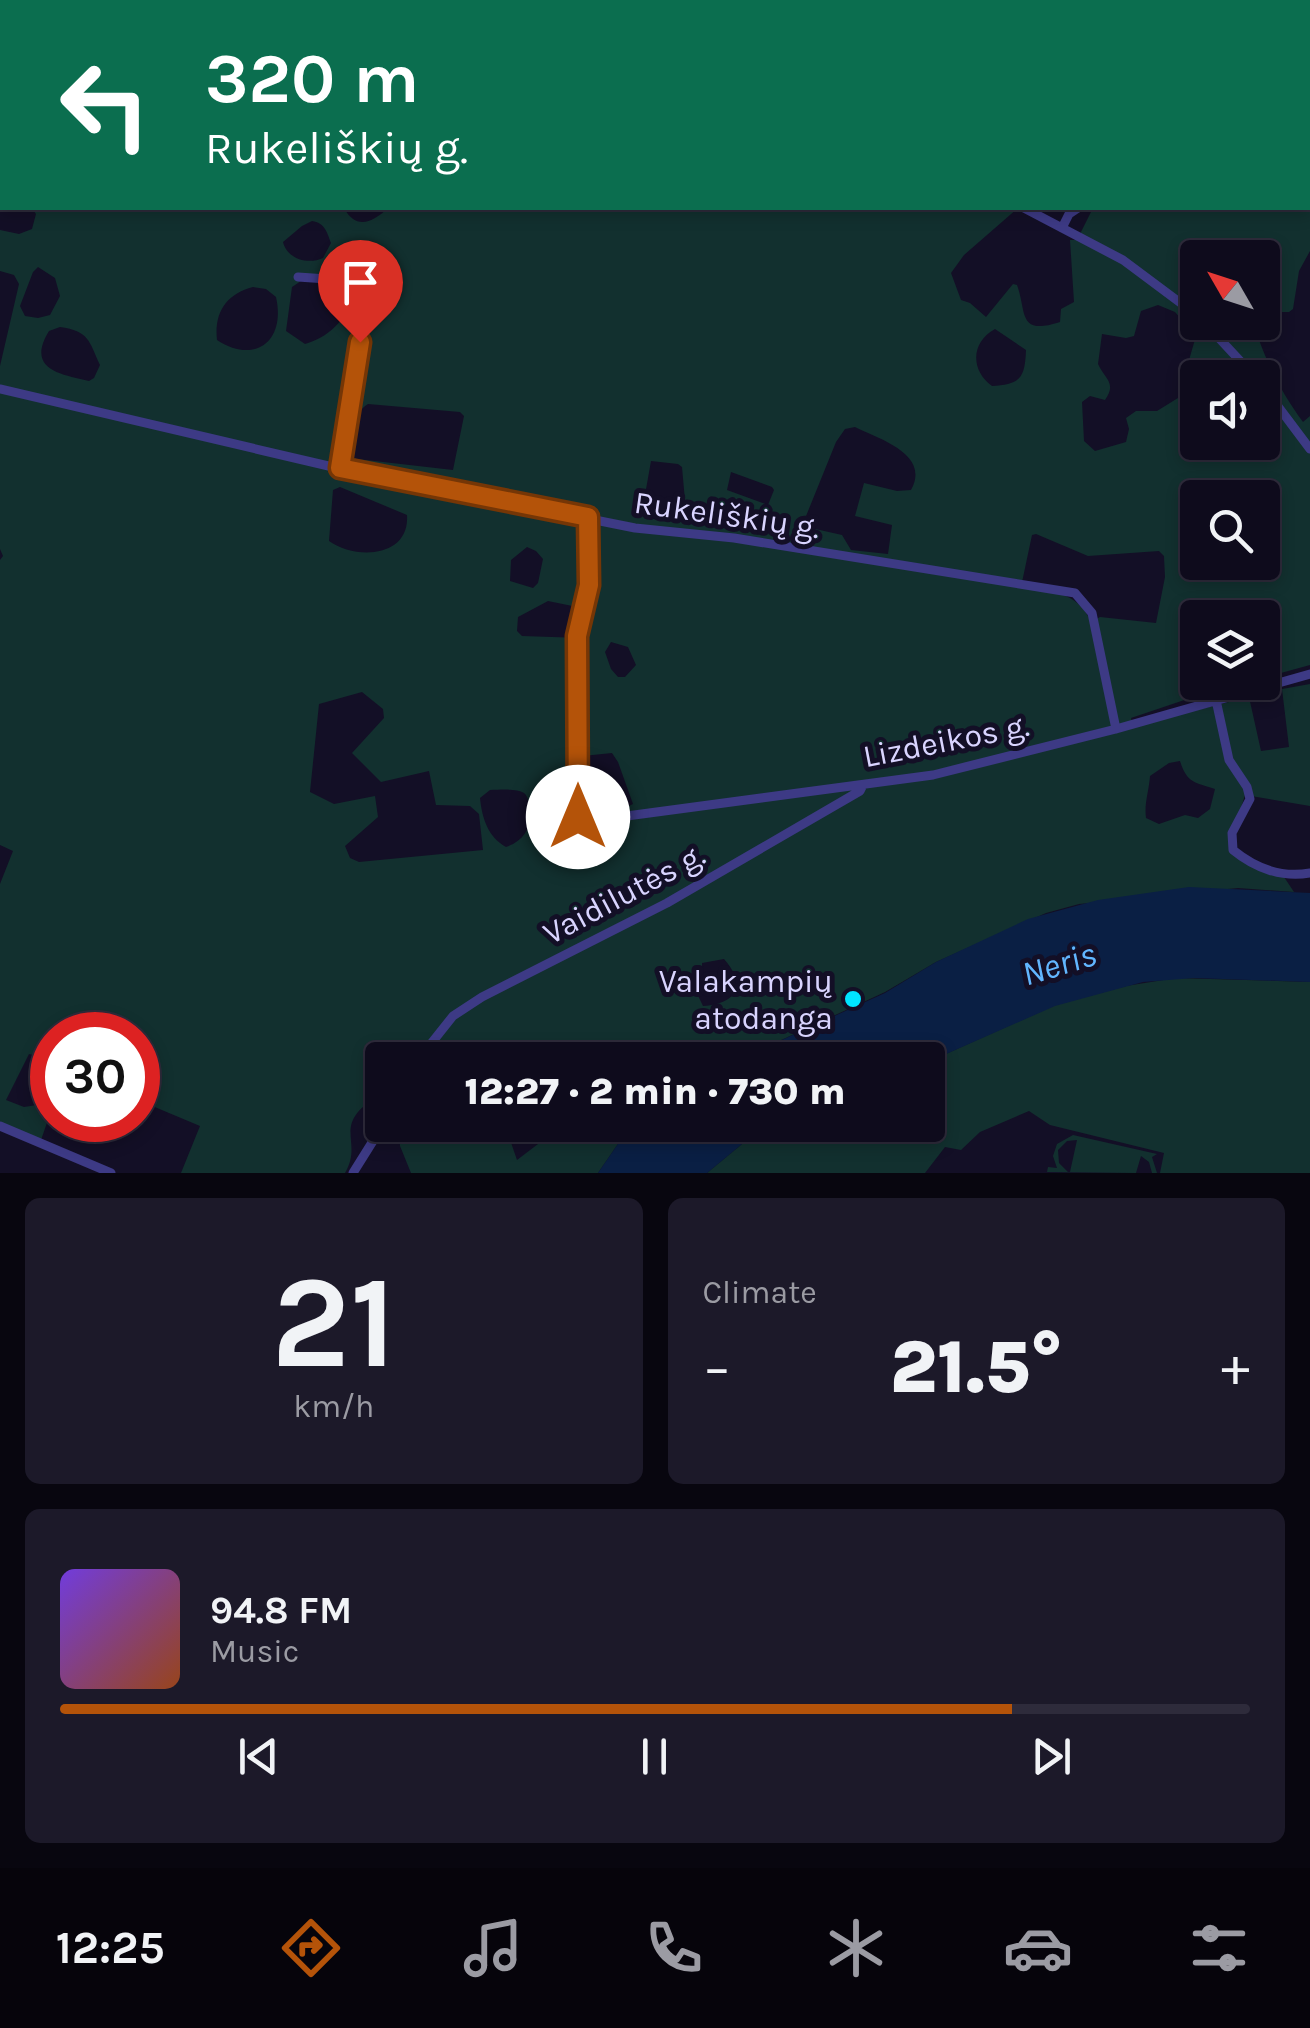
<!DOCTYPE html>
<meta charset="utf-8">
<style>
body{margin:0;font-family:Karla,sans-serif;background:#1c1929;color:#f1f3f6;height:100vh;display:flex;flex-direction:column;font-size:38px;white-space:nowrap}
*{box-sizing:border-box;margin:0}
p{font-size:32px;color:#9b9ba3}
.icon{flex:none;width:55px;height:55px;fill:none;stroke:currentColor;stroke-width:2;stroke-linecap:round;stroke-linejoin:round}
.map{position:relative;height:1173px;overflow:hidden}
.panel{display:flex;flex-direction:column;gap:25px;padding:25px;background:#08060f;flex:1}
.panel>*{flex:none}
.hud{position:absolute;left:0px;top:0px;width:1310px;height:210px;box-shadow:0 5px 15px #0003,0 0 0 2px #2e2b3b;background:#0b6e4f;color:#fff;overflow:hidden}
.needle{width:65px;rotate:309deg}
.buttons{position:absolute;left:1180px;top:240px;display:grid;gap:20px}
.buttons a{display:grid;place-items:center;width:100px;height:100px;border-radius:10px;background:#0e0b1c;box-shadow:0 5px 15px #0003,0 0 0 2px #2e2b3b;font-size:50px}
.speed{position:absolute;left:30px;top:1012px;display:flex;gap:20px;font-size:50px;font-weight:700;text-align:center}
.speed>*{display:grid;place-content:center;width:130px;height:130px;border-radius:50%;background:#0e0b1c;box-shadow:0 5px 15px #0003,0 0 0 2px #2e2b3b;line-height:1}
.speed .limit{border:15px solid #d22;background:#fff;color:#111}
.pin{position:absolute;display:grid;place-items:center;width:85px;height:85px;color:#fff;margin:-102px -42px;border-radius:50% 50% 50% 0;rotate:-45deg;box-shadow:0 0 10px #0007}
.pin .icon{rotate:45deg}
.me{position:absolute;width:110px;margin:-55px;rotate:0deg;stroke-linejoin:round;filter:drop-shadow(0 0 8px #0008)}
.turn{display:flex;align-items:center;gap:35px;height:210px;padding:0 40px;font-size:45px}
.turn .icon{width:130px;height:130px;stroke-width:2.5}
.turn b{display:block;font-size:70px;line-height:85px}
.big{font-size:75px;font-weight:800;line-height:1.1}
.panel .tile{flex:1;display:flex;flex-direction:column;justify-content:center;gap:15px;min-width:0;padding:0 35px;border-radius:15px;background:#1c1929}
.panel .dial{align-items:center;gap:0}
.dial b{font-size:130px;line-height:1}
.song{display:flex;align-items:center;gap:30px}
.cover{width:120px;height:120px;border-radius:15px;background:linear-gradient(135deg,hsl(260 70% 55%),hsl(20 70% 35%))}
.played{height:10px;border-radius:5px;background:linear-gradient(90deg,#b45309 80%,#2e2b3b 80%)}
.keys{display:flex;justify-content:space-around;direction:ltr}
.heat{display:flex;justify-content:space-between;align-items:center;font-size:55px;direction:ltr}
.panel .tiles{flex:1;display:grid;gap:25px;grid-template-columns:1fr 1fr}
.tile:last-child{grid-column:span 2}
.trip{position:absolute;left:365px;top:1042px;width:580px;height:100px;border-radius:10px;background:#0e0b1c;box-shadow:0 5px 15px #0003,0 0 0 2px #2e2b3b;font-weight:800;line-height:100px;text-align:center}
.dock{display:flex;height:160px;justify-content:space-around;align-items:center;background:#06040b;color:#9b9ba3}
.dock .icon{width:70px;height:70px}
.dock .selected{color:#b45309}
.dock b{font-size:45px;color:#f1f3f6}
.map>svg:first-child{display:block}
</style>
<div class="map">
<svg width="1310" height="1173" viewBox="0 0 1310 1173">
<rect width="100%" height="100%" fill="#130f26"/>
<path fill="#12302f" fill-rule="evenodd" d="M0,0H706L2,2V205Z
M751,0H1019L1017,2Z
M1310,77V251L1299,271L1293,309L1289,312H1274L1264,320L1258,337C1269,368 1283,395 1303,422L1310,416V665L1263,678L1262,618H1198V682L1246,683L1217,689L1131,718L1133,726L1249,697L1261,751L1289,747L1282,689L1310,684V806L1245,795L1229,847L1284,877L1294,892L1238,888L1079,904L1046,913L936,962L885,992L738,1060H382V1106L369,1102C334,1128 363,1143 345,1173H181L200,1126L138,1100V1035H52V1060L29,1054L6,1100L24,1107L37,1105L50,1114L41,1140L0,1122V884L13,851L0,845V560L3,556L0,549V366L19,284L14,275L0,271V230L19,234L32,229L36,214L33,210L19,208H344C356,230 372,223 388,208H1018L964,255L951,273L961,300L970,303L986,317L1013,284L1017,285C1027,312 1017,336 1060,322L1061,309L1074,302L1070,240H1077L1093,208H1308ZM312,221C325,223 327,232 331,243L323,258C308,265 287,259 283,242L302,226ZM1198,258H1262V322H1198ZM38,267L55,278L60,296L50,315L38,318L25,316L20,306L33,272ZM301,281L348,284C358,312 329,338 305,344L286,331L292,287ZM253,287L266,289L276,297C286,341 255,365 217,340C214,313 226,294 253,287ZM1158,305L1175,312L1196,336L1178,398L1157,411H1136L1126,418L1129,429L1126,442L1095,451L1084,441L1082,402L1090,396L1105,400C1117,383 1105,379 1098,364L1102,334L1126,338L1134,336L1141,311ZM60,327C89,331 89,341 100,365L94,378L89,381C59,374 26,369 49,331ZM995,329L1026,350C1025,380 1019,384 992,386C970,370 971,342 995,329ZM1198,378H1262V442H1198ZM368,404L460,412L464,416L453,470L357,459L350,456C346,439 353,413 368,404ZM855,427C879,439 931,454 911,490L897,491L864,483L855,516L892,525L888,554L851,550L842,535L802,526L836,442L845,429ZM651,461L678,464L682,467L686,512C672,519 654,525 642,512ZM731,472L772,487L774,490L768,505L727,490ZM340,487L407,515C410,558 355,560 329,541L333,490ZM1198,498H1262V562H1198ZM1036,534L1088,556L1159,551L1164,556L1165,577L1156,623L1100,617L1091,622C1078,591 1051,592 1021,587L1032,535ZM527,547L536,551L543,559L538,583L533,588L510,581L511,560ZM548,601L587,609L582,638L522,636L517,631L518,617ZM611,642L628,647L636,665L625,677H618L611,669L605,652ZM362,692L383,709L384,718L352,753L381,782L429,771L436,805L470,806L479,814L483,850L359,862L350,858L345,846L378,817L375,796L334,804L310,792L319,704ZM612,753L618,762L633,804C611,816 591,809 571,795L573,757ZM1180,761C1187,783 1194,782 1215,789L1210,809L1198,818L1185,815L1159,824L1146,818C1144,803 1149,791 1150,776L1169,763ZM490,790C499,790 517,788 524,793C528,796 529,803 530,808C533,826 524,841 506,847C488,837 482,818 480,798ZM724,959C747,985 737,1004 703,1006L691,981L702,975V963Z
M1176,978L1310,982V1173H1160L1164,1153L1050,1125L1029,1111L980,1132L961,1150L945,1147L925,1173H707L765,1125H928V1062L1055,1005L1126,986Z
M399,1125H505L517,1160L563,1125H631L598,1173H411L400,1146Z
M1073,1135L1157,1154L1152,1157L1157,1173H1152L1149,1162L1141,1156L1136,1173L1047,1172L1048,1167L1057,1168L1053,1156L1057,1144ZM1077,1140L1070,1172H1068L1059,1163L1058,1150L1067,1141Z"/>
<path fill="#0a1f44" d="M1189,887L1310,893V982L1194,978L1143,982L1055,1006L928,1062L738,1060L885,993L936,962L1028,919L1098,900Z
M631,1125H765L707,1173H598Z"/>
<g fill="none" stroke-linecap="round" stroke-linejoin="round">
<path stroke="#3d3a85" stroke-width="9" d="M642,0L646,2
M928,0L929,2
M1106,0L1108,2
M1227,0L1229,2
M72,2L77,0
M301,2V0
M0,40L2,38
M1308,69L1310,68
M1308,164L1310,166
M1024,208L1123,260L1198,316
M1063,226L1069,214L1078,208
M298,277L370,282L340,469
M1204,322L1256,378
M1262,385L1310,449
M0,389L350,471L635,528L734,538L1075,593L1092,613L1116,729
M588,517L589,585L577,635L578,817L582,822L933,775L1116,729L1310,674
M1216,700L1229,760L1247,787L1250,799L1232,833L1233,850C1255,868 1282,878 1310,873
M418,1060L453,1016L482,997L667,903L860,791L863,785
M0,1126L111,1173
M353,1173L383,1125"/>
</g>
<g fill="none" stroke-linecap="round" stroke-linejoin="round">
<defs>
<path id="route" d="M360,342L340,468L588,517L589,585L577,636L578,817"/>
</defs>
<use href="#route" stroke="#753606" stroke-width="25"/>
<use href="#route" stroke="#b45309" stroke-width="18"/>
</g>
<circle fill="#00e5ff" stroke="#130f26" stroke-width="4" cx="853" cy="999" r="10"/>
<g text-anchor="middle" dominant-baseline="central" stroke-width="10" stroke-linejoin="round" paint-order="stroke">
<g font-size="32" fill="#d9d4ff" stroke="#130f26">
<text transform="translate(727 515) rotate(8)">Rukeliškių g.</text>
<text transform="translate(946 741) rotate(-11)">Lizdeikos g.</text>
<text transform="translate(624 894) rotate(-28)">Vaidilutės g.</text>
</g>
<g font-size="32" fill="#d9d4ff" stroke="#130f26" text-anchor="end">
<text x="833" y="981">Valakampių<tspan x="833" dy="37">atodanga</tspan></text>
</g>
<g font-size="35" font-style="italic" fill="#62b6ff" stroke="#130f26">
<text transform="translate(1059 964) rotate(-17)">Neris</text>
</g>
</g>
</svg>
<div class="buttons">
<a><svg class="needle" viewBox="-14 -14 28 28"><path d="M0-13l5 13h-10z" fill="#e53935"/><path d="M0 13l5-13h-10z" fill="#9b9ba3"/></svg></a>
<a><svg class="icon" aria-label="sound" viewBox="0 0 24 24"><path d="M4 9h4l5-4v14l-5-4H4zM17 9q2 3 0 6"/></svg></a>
<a><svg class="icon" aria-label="search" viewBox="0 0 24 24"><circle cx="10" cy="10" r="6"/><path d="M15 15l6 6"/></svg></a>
<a><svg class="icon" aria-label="layers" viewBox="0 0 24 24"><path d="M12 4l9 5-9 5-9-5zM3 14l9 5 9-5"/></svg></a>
</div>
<div class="speed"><div class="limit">30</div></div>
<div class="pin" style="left:360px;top:342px;background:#d93025"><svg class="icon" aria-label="arrive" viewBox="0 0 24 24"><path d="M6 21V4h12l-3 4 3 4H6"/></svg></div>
<svg class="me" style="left:578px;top:817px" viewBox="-20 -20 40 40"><circle r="19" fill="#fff"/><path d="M0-13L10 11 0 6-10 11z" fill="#b45309"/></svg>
<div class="trip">12:27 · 2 min · 730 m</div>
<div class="hud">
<div class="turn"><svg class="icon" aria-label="left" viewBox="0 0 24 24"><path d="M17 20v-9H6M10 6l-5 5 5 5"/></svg><div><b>320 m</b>Rukeliškių g.</div></div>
</div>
</div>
<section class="panel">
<div class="tiles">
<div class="tile dial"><b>21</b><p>km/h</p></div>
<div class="tile"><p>Climate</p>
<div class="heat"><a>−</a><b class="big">21.5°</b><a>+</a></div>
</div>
<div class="tile">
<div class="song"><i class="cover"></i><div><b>94.8 FM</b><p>Music</p></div></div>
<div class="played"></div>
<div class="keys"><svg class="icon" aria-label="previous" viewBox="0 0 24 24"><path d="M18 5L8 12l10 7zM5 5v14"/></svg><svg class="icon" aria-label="pause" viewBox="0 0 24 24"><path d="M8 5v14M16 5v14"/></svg><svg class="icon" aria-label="next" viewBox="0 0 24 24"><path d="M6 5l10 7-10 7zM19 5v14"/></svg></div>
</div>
</div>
</section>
<nav class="dock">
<b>12:25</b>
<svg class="icon selected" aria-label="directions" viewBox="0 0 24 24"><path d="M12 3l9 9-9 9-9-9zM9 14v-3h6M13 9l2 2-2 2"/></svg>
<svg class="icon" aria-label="music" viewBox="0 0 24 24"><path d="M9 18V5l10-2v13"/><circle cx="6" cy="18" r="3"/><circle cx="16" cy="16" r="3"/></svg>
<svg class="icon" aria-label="phone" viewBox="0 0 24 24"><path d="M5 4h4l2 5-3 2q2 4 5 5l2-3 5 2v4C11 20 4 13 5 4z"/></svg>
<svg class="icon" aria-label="climate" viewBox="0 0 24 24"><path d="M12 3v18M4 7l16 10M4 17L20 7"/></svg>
<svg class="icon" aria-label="car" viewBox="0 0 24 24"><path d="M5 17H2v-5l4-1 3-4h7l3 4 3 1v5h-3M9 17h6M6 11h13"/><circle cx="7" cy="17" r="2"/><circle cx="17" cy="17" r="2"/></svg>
<svg class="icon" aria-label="filters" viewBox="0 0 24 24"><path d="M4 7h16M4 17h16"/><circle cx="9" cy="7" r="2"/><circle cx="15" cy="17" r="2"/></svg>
</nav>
